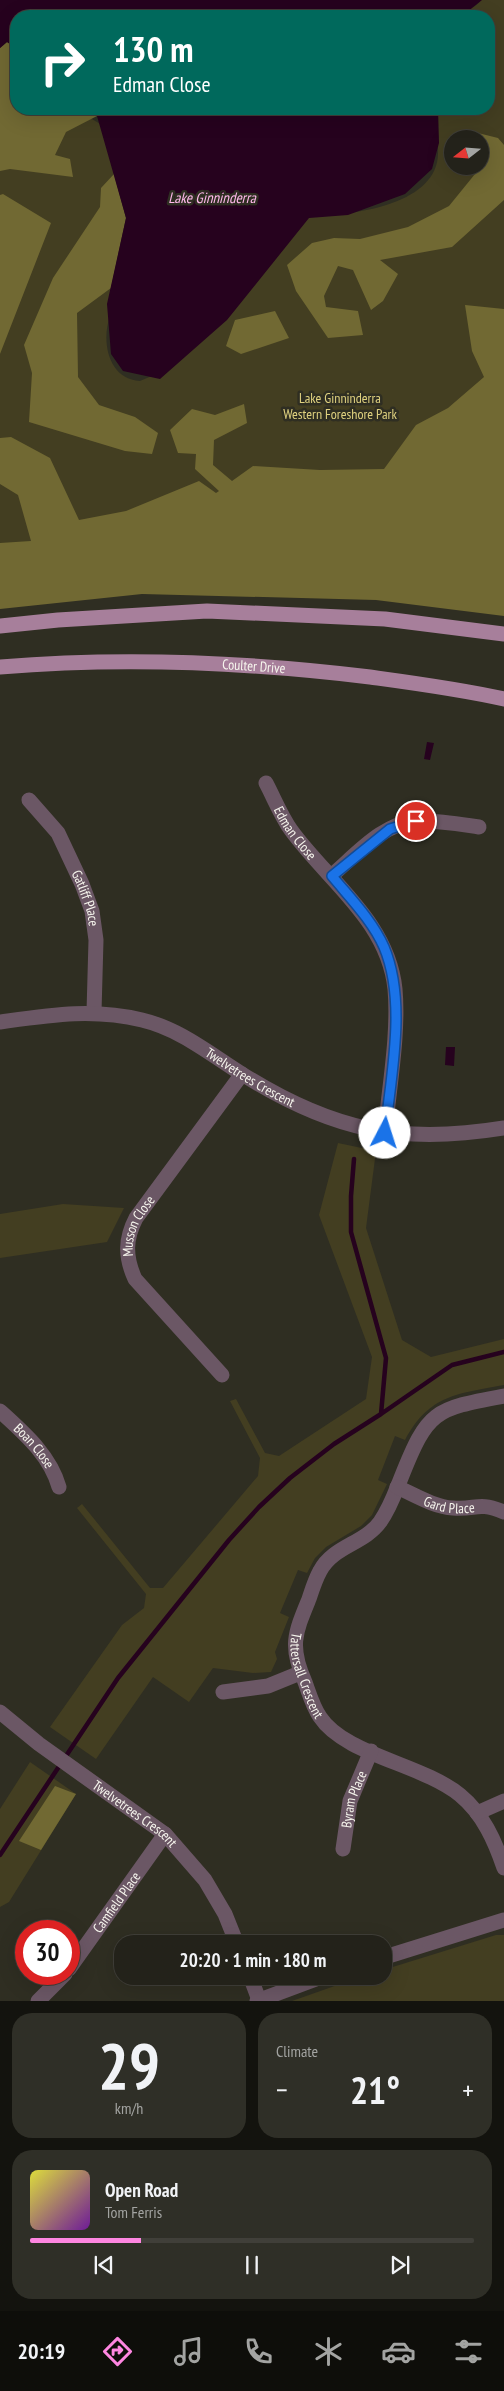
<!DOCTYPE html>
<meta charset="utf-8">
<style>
body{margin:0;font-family:"PT Sans Narrow",sans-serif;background:#2f2f27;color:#f1f3f6;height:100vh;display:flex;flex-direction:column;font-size:19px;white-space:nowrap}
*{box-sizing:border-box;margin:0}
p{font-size:16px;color:#a3a4a2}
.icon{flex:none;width:28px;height:28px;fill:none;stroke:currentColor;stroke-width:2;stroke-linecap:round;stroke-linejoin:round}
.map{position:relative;height:2001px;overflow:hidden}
.side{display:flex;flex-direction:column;gap:12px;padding:12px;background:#13130e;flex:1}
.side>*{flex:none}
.guide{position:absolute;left:10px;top:10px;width:485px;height:105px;border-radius:20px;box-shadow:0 5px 20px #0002,0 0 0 1px #403f39;background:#00695c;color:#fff;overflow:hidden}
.needle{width:32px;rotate:253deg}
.tools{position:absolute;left:444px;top:130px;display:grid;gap:10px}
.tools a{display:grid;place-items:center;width:45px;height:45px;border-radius:50%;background:#23221a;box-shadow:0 5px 20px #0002,0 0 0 1px #403f39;font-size:25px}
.speed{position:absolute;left:15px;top:1920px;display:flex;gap:10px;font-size:25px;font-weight:700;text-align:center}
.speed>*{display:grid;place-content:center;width:65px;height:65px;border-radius:50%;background:#23221a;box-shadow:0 5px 20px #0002,0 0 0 1px #403f39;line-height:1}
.speed .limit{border:8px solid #d22;background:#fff;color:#111}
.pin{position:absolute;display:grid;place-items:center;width:42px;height:42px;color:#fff;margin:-21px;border:2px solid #fff;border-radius:50%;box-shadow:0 1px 5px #0007}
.me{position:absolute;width:55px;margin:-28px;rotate:5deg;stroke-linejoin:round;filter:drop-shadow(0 0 4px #0008)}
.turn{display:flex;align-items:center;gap:18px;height:105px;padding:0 20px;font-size:22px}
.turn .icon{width:65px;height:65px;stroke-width:2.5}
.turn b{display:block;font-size:35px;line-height:42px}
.big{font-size:38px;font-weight:600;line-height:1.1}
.side .card{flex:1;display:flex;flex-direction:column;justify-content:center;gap:8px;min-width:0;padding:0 18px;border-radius:20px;background:#2f2f27}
.side .dial{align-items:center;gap:0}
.dial b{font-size:65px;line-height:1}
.song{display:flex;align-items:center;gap:15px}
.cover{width:60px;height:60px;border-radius:8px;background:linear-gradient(135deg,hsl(60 70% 55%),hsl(280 70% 35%))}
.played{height:5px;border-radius:2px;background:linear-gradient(90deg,#fe86e1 25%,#403f39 25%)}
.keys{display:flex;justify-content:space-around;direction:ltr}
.heat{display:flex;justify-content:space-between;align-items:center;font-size:28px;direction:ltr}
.side .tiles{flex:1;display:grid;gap:12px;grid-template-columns:1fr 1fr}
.card:last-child{grid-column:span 2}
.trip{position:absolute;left:114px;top:1935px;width:278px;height:50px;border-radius:20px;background:#23221a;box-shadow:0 5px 20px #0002,0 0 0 1px #403f39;font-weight:600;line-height:50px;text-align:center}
.tabs{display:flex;height:80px;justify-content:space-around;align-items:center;background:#0e0e0a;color:#a3a4a2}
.tabs .icon{width:35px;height:35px}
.tabs .on{color:#fe86e1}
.tabs b{font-size:22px;color:#f1f3f6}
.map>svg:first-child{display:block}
</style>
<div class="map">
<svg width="504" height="2001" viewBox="0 0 504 2001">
<rect width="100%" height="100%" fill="#2f2e22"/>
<path fill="#433e21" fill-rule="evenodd" d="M481,0H504V587L0,579V73L16,109H75L107,128L118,142L110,316C101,341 108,379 140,381L154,375L305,215C345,217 438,207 438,153C439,138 431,123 426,109H489V16H458C465,10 476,8 481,0ZM452,139H480V166H452Z
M338,1143L376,1151L366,1228L402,1340L431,1357L504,1339V1385C457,1394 430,1394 405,1440L395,1436L378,1480L387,1484L372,1515L361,1526L326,1547L315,1558L307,1573L298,1570L280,1613L289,1617L275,1652L277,1659L271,1672L253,1673L213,1668L189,1702L153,1677L96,1759L50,1727L122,1625L144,1608L146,1594L77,1508L82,1504L150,1588H163L258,1476L260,1458L230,1401L236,1399L265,1453L279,1456L366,1399L372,1357L319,1215Z
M63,1204L124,1208L107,1242L0,1258V1214Z
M30,1762L76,1794L9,1902L0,1907V1809Z
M496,1935H504V2001H292L363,1976H382L383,1970Z"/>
<path fill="#716933" d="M7,42L16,48V109H95L97,116L66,132L55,155L70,159L73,177L10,169L0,171V48Z
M470,131L498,138L504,145V200L452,247L380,260L398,274L383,301L371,310L353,270L338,266L324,296L326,307L358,311L363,335L328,338L296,291L287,265L312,243L334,238L360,239L408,227L449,206L475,174V166H480V139H471Z
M114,174L126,218L111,288L77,313L78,377L99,405L135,417L158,433L152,454L125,451L29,422L32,373L24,345L53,278L100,207L101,188Z
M3,194L51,223L0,354V195Z
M465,305L504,309V616L376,600L142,594L0,609V543L31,541L18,495L0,484V438L11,437L50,458L79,520L126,511L199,481L216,493L219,491L195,469L196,454L178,453L170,430L192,409L215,415L244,404L247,423L214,440L213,465L232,481L253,466L320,470L384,469L416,425L448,408L484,377L472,351Z
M275,311L289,338L241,354L226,346L235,320Z
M55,1786L76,1794L41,1850L19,1841Z"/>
<path fill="#26021e" d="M0,0H482L462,16H16V48L7,42L0,48Z
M95,109H438L439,143L432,169L405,194L348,215L309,218L227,320L160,379L123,371L111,354L107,304L126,218Z
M427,742L434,743L430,760L424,759Z
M446,1047H455L454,1066L445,1065Z"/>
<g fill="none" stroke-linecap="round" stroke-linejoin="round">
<path stroke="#26021e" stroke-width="4.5" d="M381,1414L452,1365L504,1352
M0,1855L118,1678L229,1540L259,1507L290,1478L334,1444L381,1414L386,1358L351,1232V1196L354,1159"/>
<g stroke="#6b5765" stroke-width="15">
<path id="s1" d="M266,783C274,798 281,816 291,830C328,881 388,921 395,989C399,1034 389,1087 385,1133"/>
<path id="s2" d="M29,800L58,833L82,884L92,911L96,940L94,1012"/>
<path d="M331,876C356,855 383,822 418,821C438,820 459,824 479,827"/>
<path id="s3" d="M0,1022C50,1015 92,1008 142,1020C180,1029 210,1054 242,1074C331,1130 399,1145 504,1128"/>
<path id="s4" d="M222,1375L135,1279C125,1257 125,1239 136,1218L242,1074"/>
<path id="s5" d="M504,1396C434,1409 428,1410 401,1478C395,1493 390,1508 380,1522C364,1544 333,1546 320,1571C315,1580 312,1590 309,1599C295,1633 289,1646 305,1682C309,1693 313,1707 320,1717C345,1755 422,1764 460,1795C483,1814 495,1841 504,1868"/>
<path id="s6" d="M0,1411C24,1433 50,1455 59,1487"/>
<path id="s7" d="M397,1487C415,1495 434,1507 453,1508C477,1510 477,1501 504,1512"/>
<path d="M223,1692L268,1686L300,1673"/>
<path id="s8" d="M0,1712L39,1744L165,1834L205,1880L225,1914L237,1944"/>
<path d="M477,1813L504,1801"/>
<path id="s9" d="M343,1849L350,1801L371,1751"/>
<path id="s10" d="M69,1969L165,1834"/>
<path d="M250,1976L259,2000"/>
<path d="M38,2001L65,1974"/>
</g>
<path stroke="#6b5765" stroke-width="15" d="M382,1958L504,1920
M257,2001L324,1976"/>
<g stroke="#a77f9b" stroke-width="15">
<path d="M0,626L58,620L207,611L385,619L504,634"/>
<path id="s11" d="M0,667C123,657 247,662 370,677C414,683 460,689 504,699"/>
</g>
</g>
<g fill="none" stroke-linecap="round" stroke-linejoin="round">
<defs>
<path id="route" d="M385,1133C391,1074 407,1002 384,947C372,920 350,898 332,876L390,829L416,821"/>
</defs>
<use href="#route" stroke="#114b97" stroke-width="12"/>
<use href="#route" stroke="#1a73e8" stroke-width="9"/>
</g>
<g text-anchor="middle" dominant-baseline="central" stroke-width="5" stroke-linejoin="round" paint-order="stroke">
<g font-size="14" fill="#dfd17f" stroke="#2f2e22">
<text x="340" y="398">Lake Ginninderra<tspan x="340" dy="16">Western Foreshore Park</tspan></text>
</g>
<g font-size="14" fill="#f6f5ed" stroke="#2f2e22">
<text stroke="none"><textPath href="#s11" startOffset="254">Coulter Drive</textPath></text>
<text stroke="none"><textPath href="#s1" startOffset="58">Edman Close</textPath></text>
<text stroke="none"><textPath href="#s2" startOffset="115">Gatliff Place</textPath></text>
<text stroke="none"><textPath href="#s3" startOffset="266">Twelvetrees Crescent</textPath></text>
<text stroke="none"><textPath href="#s4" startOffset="186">Musson Close</textPath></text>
<text stroke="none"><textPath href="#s6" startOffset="49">Boan Close</textPath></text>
<text stroke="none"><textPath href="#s7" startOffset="56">Gard Place</textPath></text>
<text stroke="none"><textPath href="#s5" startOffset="381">Tattersall Crescent</textPath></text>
<text stroke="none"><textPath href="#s9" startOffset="51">Byram Place</textPath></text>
<text stroke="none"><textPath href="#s8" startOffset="169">Twelvetrees Crescent</textPath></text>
<text stroke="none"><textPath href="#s10" startOffset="82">Camfield Place</textPath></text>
</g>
<g font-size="15" font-style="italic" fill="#ffb8eb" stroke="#2f2e22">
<text x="212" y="197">Lake Ginninderra</text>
</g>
</g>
</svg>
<div class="tools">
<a><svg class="needle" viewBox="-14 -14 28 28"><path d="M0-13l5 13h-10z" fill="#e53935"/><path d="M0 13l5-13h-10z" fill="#a3a4a2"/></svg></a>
</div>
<div class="speed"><div class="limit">30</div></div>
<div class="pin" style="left:416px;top:821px;background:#d93025"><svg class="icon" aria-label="arrive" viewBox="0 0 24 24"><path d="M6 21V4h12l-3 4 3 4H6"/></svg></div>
<svg class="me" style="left:385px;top:1133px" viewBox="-20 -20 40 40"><circle r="19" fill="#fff"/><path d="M0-13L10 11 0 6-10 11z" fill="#1a73e8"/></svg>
<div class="trip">20:20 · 1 min · 180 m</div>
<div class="guide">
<div class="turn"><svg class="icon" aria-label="right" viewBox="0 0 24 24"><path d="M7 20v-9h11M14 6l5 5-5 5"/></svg><div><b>130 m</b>Edman Close</div></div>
</div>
</div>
<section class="side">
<div class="tiles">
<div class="card dial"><b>29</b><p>km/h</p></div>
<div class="card"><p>Climate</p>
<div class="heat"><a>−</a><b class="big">21°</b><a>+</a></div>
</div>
<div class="card">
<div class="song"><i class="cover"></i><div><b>Open Road</b><p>Tom Ferris</p></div></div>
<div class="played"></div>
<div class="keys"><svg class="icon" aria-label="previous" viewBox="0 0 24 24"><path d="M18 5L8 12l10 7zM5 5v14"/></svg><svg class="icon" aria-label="pause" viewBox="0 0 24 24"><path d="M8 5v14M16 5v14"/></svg><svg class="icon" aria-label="next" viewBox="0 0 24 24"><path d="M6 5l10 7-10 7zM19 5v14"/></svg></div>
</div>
</div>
</section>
<nav class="tabs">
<b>20:19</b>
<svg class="icon on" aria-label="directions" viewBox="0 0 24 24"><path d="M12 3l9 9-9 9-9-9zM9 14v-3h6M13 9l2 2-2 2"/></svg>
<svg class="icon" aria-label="music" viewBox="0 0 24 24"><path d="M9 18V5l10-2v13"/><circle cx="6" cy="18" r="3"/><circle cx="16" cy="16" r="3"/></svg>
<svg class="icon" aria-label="phone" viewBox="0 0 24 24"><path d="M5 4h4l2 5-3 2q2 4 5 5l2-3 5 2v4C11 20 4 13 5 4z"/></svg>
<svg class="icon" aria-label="climate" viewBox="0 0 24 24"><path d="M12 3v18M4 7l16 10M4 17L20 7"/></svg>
<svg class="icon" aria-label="car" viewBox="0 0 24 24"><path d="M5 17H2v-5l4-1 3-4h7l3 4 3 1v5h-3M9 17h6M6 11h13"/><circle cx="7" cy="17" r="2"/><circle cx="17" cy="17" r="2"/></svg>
<svg class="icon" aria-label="filters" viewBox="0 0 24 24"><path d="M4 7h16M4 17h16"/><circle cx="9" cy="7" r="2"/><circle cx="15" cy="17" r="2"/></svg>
</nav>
